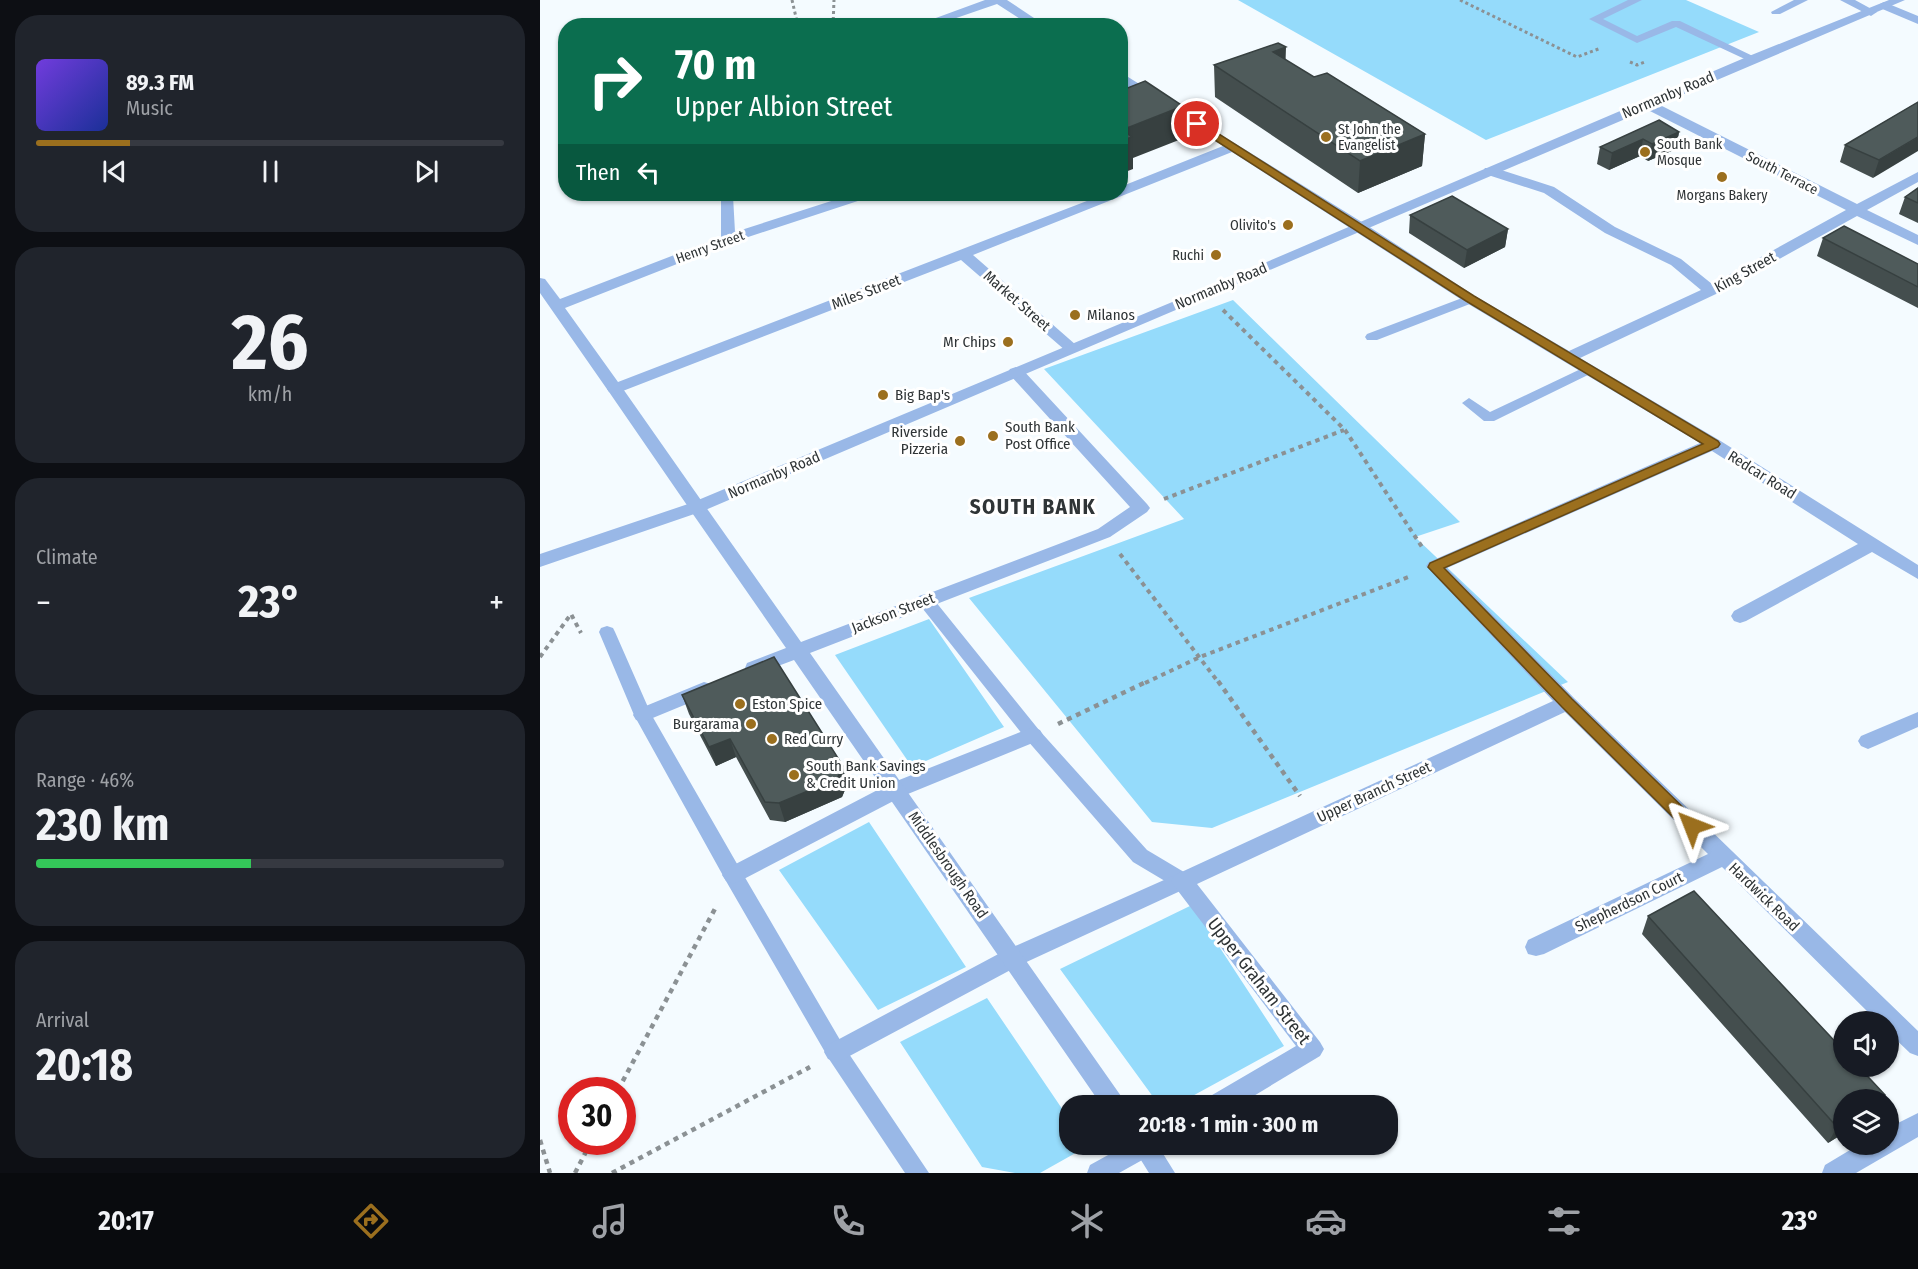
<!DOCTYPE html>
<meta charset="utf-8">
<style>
body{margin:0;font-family:"Fira Sans Condensed",sans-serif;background:#20242c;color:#f1f3f6;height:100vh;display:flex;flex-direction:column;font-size:22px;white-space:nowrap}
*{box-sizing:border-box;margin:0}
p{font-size:20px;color:#9ea1a6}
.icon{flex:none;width:33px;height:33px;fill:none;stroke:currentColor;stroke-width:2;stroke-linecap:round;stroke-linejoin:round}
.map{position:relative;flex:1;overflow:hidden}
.panel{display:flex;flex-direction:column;gap:15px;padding:15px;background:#0d0f14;width:540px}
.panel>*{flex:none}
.banner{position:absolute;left:18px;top:18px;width:570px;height:183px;border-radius:24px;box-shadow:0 2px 4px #0004;background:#0b6e4f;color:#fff;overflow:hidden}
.buttons{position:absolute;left:1293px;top:1011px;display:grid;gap:12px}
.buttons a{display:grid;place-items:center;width:66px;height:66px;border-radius:50%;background:#171b24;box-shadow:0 2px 4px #0004;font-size:30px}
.speed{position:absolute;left:18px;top:1077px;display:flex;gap:12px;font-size:30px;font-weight:700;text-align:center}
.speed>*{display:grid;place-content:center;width:78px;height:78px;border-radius:50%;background:#171b24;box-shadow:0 2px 4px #0004;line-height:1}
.speed .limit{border:9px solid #d22;background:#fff;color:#111}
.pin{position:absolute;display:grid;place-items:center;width:51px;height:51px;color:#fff;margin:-26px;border:3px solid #fff;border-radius:50%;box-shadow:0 2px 6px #0007}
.me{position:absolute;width:66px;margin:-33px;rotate:315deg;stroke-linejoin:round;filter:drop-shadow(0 0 4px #0008)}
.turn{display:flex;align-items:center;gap:21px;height:126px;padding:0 18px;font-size:27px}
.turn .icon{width:78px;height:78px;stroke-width:2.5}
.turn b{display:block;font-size:42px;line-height:51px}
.then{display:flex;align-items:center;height:57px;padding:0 18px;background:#0003;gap:12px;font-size:22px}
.big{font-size:45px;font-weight:700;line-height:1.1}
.panel .card{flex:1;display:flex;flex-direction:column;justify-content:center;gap:9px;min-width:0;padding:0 21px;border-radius:24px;background:#20242c}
.panel .dial{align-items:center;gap:0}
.dial b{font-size:78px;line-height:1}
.song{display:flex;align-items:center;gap:18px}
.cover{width:72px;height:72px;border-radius:9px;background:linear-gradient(135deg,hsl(260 70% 55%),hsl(230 70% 35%))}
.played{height:6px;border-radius:3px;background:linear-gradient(90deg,#9b6f1e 20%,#363941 20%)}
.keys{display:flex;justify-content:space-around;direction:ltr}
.heat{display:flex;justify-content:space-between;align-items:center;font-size:33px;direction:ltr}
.charge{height:9px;border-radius:4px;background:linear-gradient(90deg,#34c759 46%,#363941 0)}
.trip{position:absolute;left:519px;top:1095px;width:339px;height:60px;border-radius:24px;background:#171b24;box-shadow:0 2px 4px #0004;font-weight:700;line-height:60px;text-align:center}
.tab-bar{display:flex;height:96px;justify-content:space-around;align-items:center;background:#090b0e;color:#9ea1a6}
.tab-bar .icon{width:42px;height:42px}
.tab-bar .active{color:#9b6f1e}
.tab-bar b{font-size:27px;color:#f1f3f6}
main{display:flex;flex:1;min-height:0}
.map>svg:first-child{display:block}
</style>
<main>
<section class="panel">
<div class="card">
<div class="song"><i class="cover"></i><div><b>89.3 FM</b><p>Music</p></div></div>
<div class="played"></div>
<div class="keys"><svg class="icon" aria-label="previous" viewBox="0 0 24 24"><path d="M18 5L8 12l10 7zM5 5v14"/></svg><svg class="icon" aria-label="pause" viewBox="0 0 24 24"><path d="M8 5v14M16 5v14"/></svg><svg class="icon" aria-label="next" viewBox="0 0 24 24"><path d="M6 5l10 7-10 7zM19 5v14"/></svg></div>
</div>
<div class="card dial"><b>26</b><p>km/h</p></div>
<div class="card"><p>Climate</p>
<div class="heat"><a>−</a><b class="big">23°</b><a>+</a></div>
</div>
<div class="card"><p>Range · 46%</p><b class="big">230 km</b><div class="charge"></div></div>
<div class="card"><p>Arrival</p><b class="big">20:18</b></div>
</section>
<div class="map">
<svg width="1378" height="1173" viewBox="0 0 1378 1173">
<rect width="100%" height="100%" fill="#f4fbff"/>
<path fill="#95dbfb" d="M698,0H1146L1219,32L946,140Z
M693,300L920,522L875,537L1028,682L672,828L612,822L429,598L644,519L504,369Z
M389,619L464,727L372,767L295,655Z
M329,822L426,967L338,1010L239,870Z
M652,905L744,1046L636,1105H619L520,969Z
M447,998L529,1119L530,1144L548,1146L500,1173H475L442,1167L360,1042Z"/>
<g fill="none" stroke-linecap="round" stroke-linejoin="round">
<path stroke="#8b9194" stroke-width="3" stroke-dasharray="3 3" stroke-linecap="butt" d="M252,0L258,26
M920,0L1037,57L1061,48
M293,26L294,0
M1090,62L1097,65L1105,62"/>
<path stroke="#8b9194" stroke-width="4" stroke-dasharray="4.5 4.5" stroke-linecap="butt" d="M683,310L805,430L882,547
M624,499L804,430
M580,554L679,683
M0,657L31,614L41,633
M605,683L660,657L871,576"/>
<path stroke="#8b9194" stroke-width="4.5" stroke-dasharray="5 5" stroke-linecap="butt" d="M678,681L760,796
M518,724L608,681
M78,1090L177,905
M0,1140L10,1173
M35,1173L51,1142
M72,1173L270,1067"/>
<path fill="#99b8e7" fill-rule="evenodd" d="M1088,0H1102L1063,19L1097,36L1132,21H1140L1219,59L1213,62L1209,61L1136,27L1097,43L1049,19Z
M1254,0H1268L1240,14H1232L1231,12Z
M930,295L937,299L935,302L837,340H827L825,337L827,334Z
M1047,366L1054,370L1052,373L954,421H944L922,403L929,398L950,412Z
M385,594L391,596L499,730L607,850L649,875L652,881L649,887L642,889L635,887L593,862L487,740L379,604L377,600L379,596Z
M67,626L73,628L75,632L111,714L200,869L303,1045L389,1173H365L289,1059L186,881L94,715L59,632L61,628Z
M588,1144H615L616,1147L613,1154L579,1173H547L550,1165Z"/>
<path fill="#99b8e7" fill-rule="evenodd" d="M75,384L81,386L163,503L166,507L163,511H151L67,389Z
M493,727L500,730L503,735L500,740L363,796L200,881L193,884L186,881L182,875L186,869L349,784Z
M642,872L649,875L653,881L649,887L480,965L304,1059L296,1062L288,1059L284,1052L288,1045L464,951Z"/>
<path fill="#99b8e7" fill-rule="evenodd" d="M445,0H467L506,26H491L457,4L393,26H374Z
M1300,0H1315L1337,12L1331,16L1327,14Z
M1344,2L1378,16V24L1340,8V4Z
M580,72L825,224L935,296L1029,351L1161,290L1131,265L1065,233L1004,193L945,174L943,171L945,168H955L1014,187L1075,227L1141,259L1172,284L1306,210L1102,107L1101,104L1102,101H1112L1317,204L1378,172V182L1327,210L1378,235V245L1317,216L1176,294L1040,358L1179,440L1378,565V579L1332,552L1206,621L1200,623L1194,621L1191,616L1194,611L1318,544L1172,451L907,568L1034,698L1378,1031V1056L1370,1053L1348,1032V1022H1338L1182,867L1004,954L996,956L988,954L985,947L988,940L1168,854L1025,712L657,884L780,1042L784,1049L780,1056L697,1106H663L667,1098L756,1046L635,887L631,881L635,875L1013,701L886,566L889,562L1160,443L925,302L692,152L433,255L536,345L539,348L536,351H526L421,260L75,394L69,392L0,293V278L5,279L20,299L181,237V194H191L193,196L195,232L313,194H332L330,197L193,242L25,308L78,382L565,194H580V187L683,146L580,82Z
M476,367L482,369L607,504L610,508L607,512L570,537L270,653L588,1106H562L254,660L214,675L207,673L205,668L207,663L246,648L148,507L151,503H163L261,642L558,529L590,507L470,375L468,372L470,369Z
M164,682L171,684L174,689L171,694L103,722L96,720L93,715L96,710Z
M1378,712V727L1335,746L1328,749L1321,746L1318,741L1321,736Z
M1378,1113V1137L1316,1173H1282L1285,1165L1320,1144H1348V1128Z
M591,1144H617L635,1173H609Z"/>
<path fill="#99b8e7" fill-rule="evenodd" d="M1349,0H1365L163,511L0,567V554L151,503L661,290L1209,56Z"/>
</g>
<path fill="#444e4e" d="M745,60L774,77L885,134L882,166L818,193L675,97L674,65Z
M1378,102L1333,178L1300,162L1305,145Z
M1139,132L1136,149L1108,161L1100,156L1069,170L1057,164L1060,147Z
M1378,188V223L1359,214L1365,197Z
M524,194H542L530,198Z
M870,215L968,229L965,247L924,268L869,233Z
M1283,238L1378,264V308L1277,256Z
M142,695L307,785L302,797L245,822L230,820L196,757L176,766L149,714Z
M1108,916L1345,1095L1343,1100H1304V1133L1288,1143L1102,934Z"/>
<path fill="#374040" d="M746,47L745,78L733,52Z
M643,106L644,138L593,158V169L580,174V141L582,130Z
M1139,132L1136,149L1108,161L1112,144Z
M885,134L882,166L818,193L820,161Z
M1378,137V151L1333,178L1339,160Z
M1103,139L1100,156L1069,170L1072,153Z
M530,194H542L530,198Z
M968,229L965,247L924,268L927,250Z
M190,739L196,757L176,766L169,747Z
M303,766L307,785L302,797L245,822L239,803Z
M1304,1122V1133L1288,1143L1297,1127Z"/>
<path fill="#4f5b5b" stroke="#374040" stroke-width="1.5" d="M738,43L746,47L733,52L774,77L787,73L885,134L820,161L674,65Z
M605,81L643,106L582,130L592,137L580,141V91Z
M1378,102V137L1339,160L1305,145Z
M1119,120L1139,132L1112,144L1103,139L1072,153L1060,147Z
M1378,188V203L1365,197Z
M912,196L968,229L927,250L870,215Z
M1304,226L1378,264V287L1283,238Z
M234,657L303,766L297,779L239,803L225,802L190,739L169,747L142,695Z
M1154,891L1304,1051V1066H1318L1345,1095L1339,1100H1304V1122L1297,1127L1108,916Z"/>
<path fill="#9b6f1e" stroke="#654814" stroke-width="1.5" d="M653,122H660L934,296L1178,441L1180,444L1178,447L904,568L1032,699L1157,821L1160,826L1157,830L1152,832L1146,830L1022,707L888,567L890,563L1163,444L926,301L653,126Z"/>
<g fill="#9b6f1e" stroke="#fff" stroke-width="2">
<circle cx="786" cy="137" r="6"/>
<circle cx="1105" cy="152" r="6"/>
<circle cx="1182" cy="177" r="6"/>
<circle cx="748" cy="225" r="6"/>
<circle cx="676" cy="255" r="6"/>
<circle cx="535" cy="315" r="6"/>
<circle cx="468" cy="342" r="6"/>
<circle cx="343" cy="395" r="6"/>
<circle cx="453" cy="436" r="6"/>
<circle cx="420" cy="441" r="6"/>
<circle cx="200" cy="704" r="6"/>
<circle cx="211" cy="724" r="6"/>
<circle cx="232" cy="739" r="6"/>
<circle cx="254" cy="775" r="6"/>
</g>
<g text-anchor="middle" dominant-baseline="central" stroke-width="6" stroke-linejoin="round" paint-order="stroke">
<g font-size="14" fill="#2f3436" stroke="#fff" text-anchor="start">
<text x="798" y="129">St John the<tspan x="798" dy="16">Evangelist</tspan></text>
<text x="1117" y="144">South Bank<tspan x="1117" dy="16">Mosque</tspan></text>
<text x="1182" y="195" text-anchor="middle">Morgans Bakery</text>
<text x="736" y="225" text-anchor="end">Olivito's</text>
<text x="664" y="255" text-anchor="end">Ruchi</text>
</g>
<g font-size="14" fill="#2f3436" stroke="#fff">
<text transform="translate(1242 173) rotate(27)">South Terrace</text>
<text transform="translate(170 247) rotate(-20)">Henry Street</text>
</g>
<g font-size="15" fill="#2f3436" stroke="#fff">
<text transform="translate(1128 95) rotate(-23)">Normanby Road</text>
<text transform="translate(1205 272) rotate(-29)">King Street</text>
<text transform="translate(681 286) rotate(-23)">Normanby Road</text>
<text transform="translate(326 292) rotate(-21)">Miles Street</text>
<text transform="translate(477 301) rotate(41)">Market Street</text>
<text transform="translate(234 475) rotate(-23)">Normanby Road</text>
<text transform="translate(1222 475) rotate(32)">Redcar Road</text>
<text transform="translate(353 613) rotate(-21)">Jackson Street</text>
<text transform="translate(834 792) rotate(-25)">Upper Branch Street</text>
<text transform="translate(408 865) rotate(55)">Middlesbrough Road</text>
<text transform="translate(1224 897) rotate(44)">Hardwick Road</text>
<text transform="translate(1089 902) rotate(-26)">Shepherdson Court</text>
</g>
<g font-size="15" fill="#2f3436" stroke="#fff" text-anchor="start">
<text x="547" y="315">Milanos</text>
<text x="456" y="342" text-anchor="end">Mr Chips</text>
<text x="355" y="395">Big Bap's</text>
<text x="465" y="427">South Bank<tspan x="465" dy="17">Post Office</tspan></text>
<text x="408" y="432" text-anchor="end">Riverside<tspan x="408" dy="17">Pizzeria</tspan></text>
<text x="212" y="704">Eston Spice</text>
<text x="199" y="724" text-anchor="end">Burgarama</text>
<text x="244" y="739">Red Curry</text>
<text x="266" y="766">South Bank Savings<tspan x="266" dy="17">&amp; Credit Union</tspan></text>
</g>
<g font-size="18" fill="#2f3436" stroke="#fff">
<text transform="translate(719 981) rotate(52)">Upper Graham Street</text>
</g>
<g font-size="21" font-weight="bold" letter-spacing="1.5" fill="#2f3436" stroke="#fff">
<text x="493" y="507">SOUTH BANK</text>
</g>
</g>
</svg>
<div class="buttons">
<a><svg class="icon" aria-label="sound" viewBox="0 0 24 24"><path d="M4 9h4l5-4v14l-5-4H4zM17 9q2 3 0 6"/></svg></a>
<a><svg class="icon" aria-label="layers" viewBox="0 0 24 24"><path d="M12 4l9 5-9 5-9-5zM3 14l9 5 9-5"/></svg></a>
</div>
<div class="speed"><div class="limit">30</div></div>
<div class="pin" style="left:657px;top:124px;background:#d93025"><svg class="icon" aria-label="arrive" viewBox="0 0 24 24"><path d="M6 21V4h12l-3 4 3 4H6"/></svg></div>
<svg class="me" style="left:1152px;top:826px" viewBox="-20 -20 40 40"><path d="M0-17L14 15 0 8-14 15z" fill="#9b6f1e" stroke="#fff" stroke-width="4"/></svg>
<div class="trip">20:18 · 1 min · 300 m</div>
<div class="banner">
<div class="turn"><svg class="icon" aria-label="right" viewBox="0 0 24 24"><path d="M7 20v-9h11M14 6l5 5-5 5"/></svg><div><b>70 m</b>Upper Albion Street</div></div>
<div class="then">Then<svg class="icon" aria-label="left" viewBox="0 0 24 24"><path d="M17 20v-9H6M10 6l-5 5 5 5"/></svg></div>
</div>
</div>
</main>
<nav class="tab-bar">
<b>20:17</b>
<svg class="icon active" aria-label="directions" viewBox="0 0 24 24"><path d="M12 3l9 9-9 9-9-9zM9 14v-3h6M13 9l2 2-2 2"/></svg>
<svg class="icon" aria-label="music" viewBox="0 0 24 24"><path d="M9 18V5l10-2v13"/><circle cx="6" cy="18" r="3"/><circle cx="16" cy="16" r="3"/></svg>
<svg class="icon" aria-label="phone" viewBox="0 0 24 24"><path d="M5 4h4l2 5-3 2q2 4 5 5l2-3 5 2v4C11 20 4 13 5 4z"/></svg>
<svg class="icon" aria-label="climate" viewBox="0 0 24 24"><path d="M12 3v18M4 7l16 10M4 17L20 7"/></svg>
<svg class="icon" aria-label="car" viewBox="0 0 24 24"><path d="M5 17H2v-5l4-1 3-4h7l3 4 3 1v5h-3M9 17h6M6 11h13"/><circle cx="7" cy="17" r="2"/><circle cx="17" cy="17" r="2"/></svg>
<svg class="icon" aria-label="filters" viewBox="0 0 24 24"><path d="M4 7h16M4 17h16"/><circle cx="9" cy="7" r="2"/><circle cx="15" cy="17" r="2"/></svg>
<b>23°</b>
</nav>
